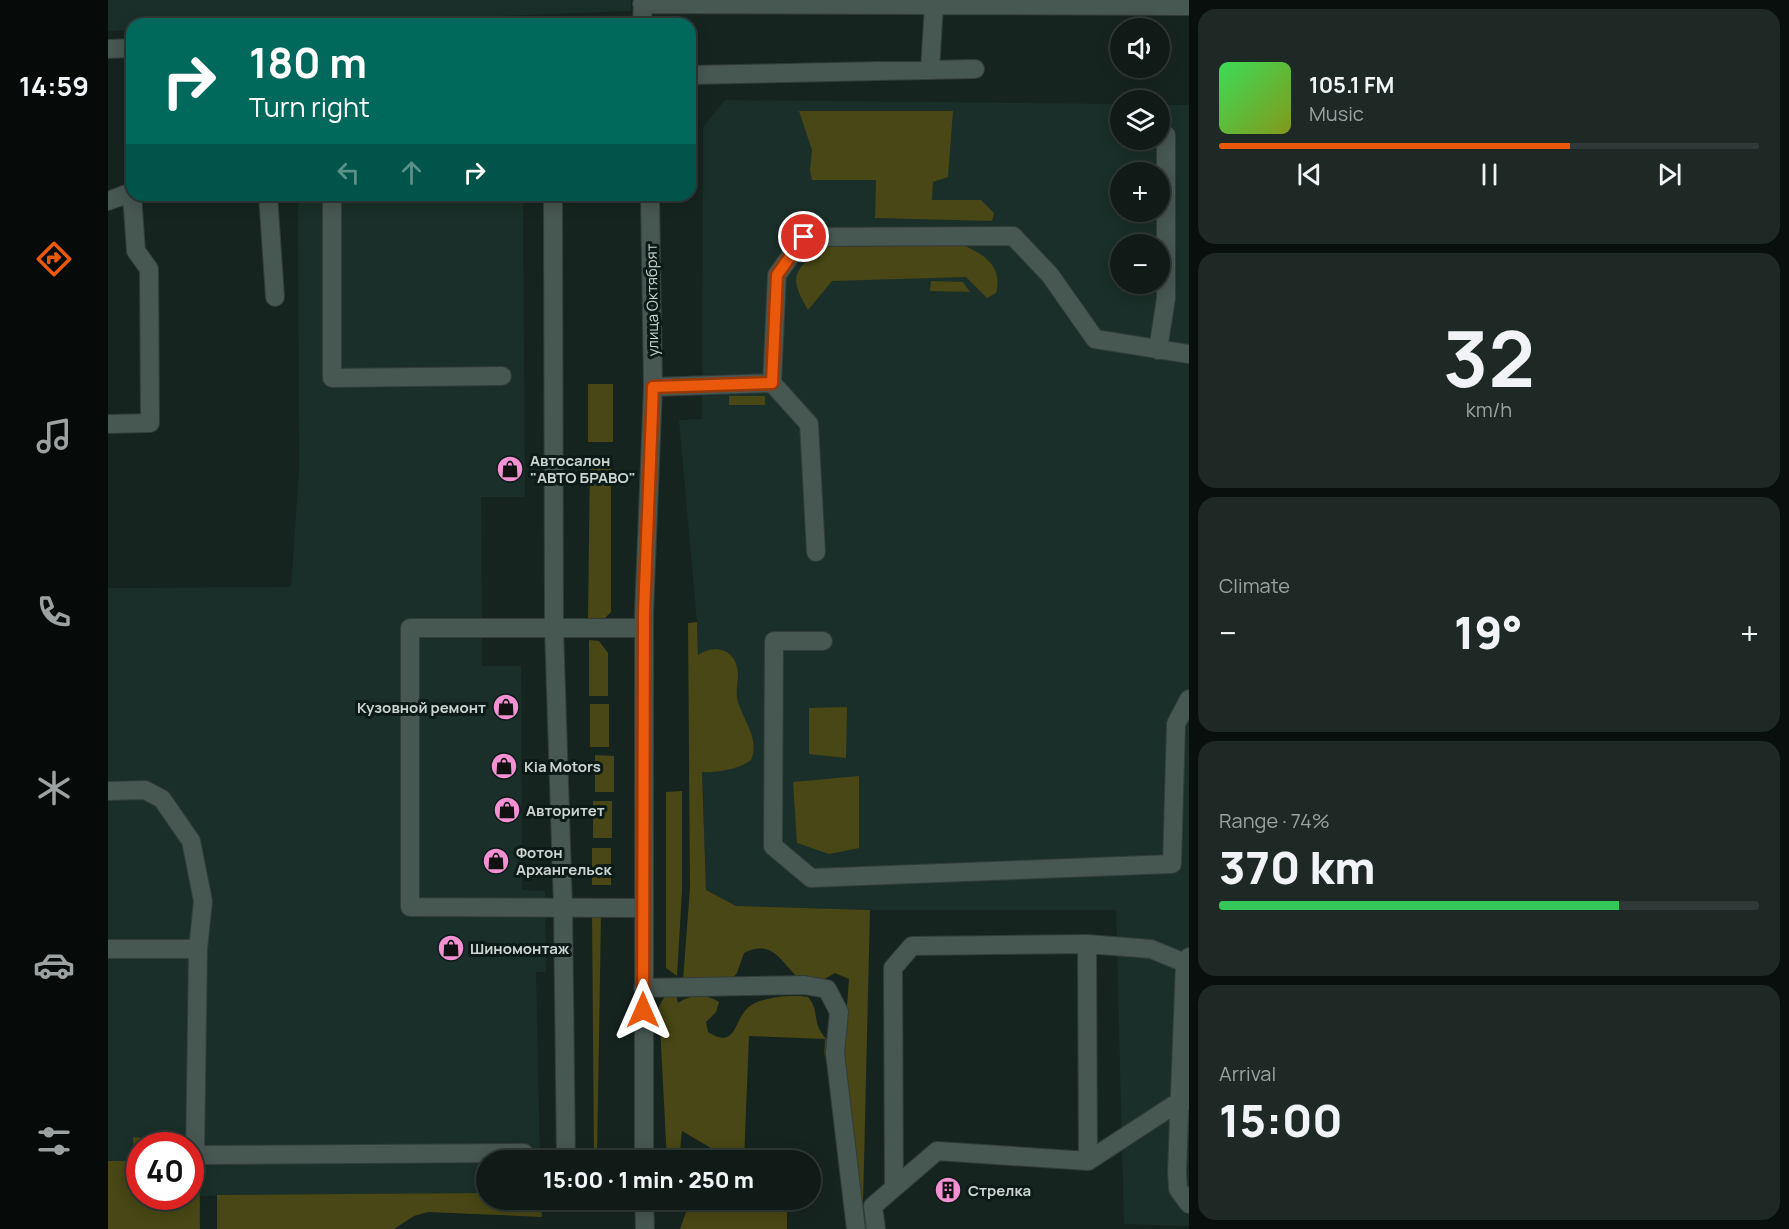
<!DOCTYPE html>
<meta charset="utf-8">
<style>
body{margin:0;font-family:Manrope,sans-serif;background:#1e2825;color:#f1f3f6;height:100vh;display:flex;flex-direction:column;font-size:22px;white-space:nowrap}
*{box-sizing:border-box;margin:0}
p{font-size:20px;color:#9ca1a2}
.icon{flex:none;width:33px;height:33px;fill:none;stroke:currentColor;stroke-width:2;stroke-linecap:round;stroke-linejoin:round}
.map{position:relative;flex:1;overflow:hidden}
.panel{display:flex;flex-direction:column;gap:9px;padding:9px;background:#090f0d;width:600px}
.panel>*{flex:none}
.top-card{position:absolute;left:18px;top:18px;width:570px;height:183px;border-radius:18px;box-shadow:0 3px 15px #0003,0 0 0 2px #303937;background:#00695c;color:#fff;overflow:hidden}
.tools{position:absolute;left:1002px;top:18px;display:grid;gap:12px}
.tools a{display:grid;place-items:center;width:60px;height:60px;border-radius:50%;background:#101b18;box-shadow:0 3px 15px #0003,0 0 0 2px #303937;font-size:30px}
.speed{position:absolute;left:18px;top:1132px;display:flex;gap:12px;font-size:30px;font-weight:700;text-align:center}
.speed>*{display:grid;place-content:center;width:78px;height:78px;border-radius:50%;background:#101b18;box-shadow:0 3px 15px #0003,0 0 0 2px #303937;line-height:1}
.speed .limit{border:9px solid #d22;background:#fff;color:#111}
.pin{position:absolute;display:grid;place-items:center;width:51px;height:51px;color:#fff;margin:-26px;border:3px solid #fff;border-radius:50%;box-shadow:0 2px 6px #0007}
.me{position:absolute;width:66px;margin:-33px;rotate:0deg;stroke-linejoin:round;filter:drop-shadow(0 0 4px #0008)}
.turn{display:flex;align-items:center;gap:21px;height:126px;padding:0 24px;font-size:27px}
.turn .icon{width:78px;height:78px;stroke-width:2.5}
.turn b{display:block;font-size:42px;line-height:51px}
.lanes{display:flex;align-items:center;height:57px;padding:0 24px;background:#0003;justify-content:center;gap:30px;direction:ltr}
.lanes .off{opacity:.35}
.big{font-size:45px;font-weight:800;line-height:1.1}
.panel .card{flex:1;display:flex;flex-direction:column;justify-content:center;gap:9px;min-width:0;padding:0 21px;border-radius:18px;background:#1e2825}
.panel .dial{align-items:center;gap:0}
.dial b{font-size:78px;line-height:1}
.song{display:flex;align-items:center;gap:18px}
.cover{width:72px;height:72px;border-radius:9px;background:linear-gradient(135deg,hsl(130 70% 55%),hsl(70 70% 35%))}
.played{height:6px;border-radius:3px;background:linear-gradient(90deg,#ea580c 65%,#303937 65%)}
.keys{display:flex;justify-content:space-around;direction:ltr}
.heat{display:flex;justify-content:space-between;align-items:center;font-size:33px;direction:ltr}
.charge{height:9px;border-radius:4px;background:linear-gradient(90deg,#34c759 74%,#303937 0)}
.trip{position:absolute;left:368px;top:1150px;width:345px;height:60px;border-radius:30px;background:#101b18;box-shadow:0 3px 15px #0003,0 0 0 2px #303937;font-weight:800;line-height:60px;text-align:center}
main{display:flex;flex:1;min-height:0}
.dock{display:flex;flex-direction:column;width:108px;justify-content:space-around;align-items:center;background:#060b0a;color:#9ca1a2}
.dock .icon{width:42px;height:42px}
.dock .selected{color:#ea580c}
.dock b{font-size:27px;color:#f1f3f6}
.map>svg:first-child{display:block}
</style>
<main>
<nav class="dock">
<b>14:59</b>
<svg class="icon selected" aria-label="directions" viewBox="0 0 24 24"><path d="M12 3l9 9-9 9-9-9zM9 14v-3h6M13 9l2 2-2 2"/></svg>
<svg class="icon" aria-label="music" viewBox="0 0 24 24"><path d="M9 18V5l10-2v13"/><circle cx="6" cy="18" r="3"/><circle cx="16" cy="16" r="3"/></svg>
<svg class="icon" aria-label="phone" viewBox="0 0 24 24"><path d="M5 4h4l2 5-3 2q2 4 5 5l2-3 5 2v4C11 20 4 13 5 4z"/></svg>
<svg class="icon" aria-label="climate" viewBox="0 0 24 24"><path d="M12 3v18M4 7l16 10M4 17L20 7"/></svg>
<svg class="icon" aria-label="car" viewBox="0 0 24 24"><path d="M5 17H2v-5l4-1 3-4h7l3 4 3 1v5h-3M9 17h6M6 11h13"/><circle cx="7" cy="17" r="2"/><circle cx="17" cy="17" r="2"/></svg>
<svg class="icon" aria-label="filters" viewBox="0 0 24 24"><path d="M4 7h16M4 17h16"/><circle cx="9" cy="7" r="2"/><circle cx="15" cy="17" r="2"/></svg>
</nav>
<div class="map">
<svg width="1081" height="1229" viewBox="0 0 1081 1229">
<rect width="100%" height="100%" fill="#162420"/>
<path fill="#1a2f29" fill-rule="evenodd" d="M0,0H523V11L182,24H24V30L0,31Z
M617,100L1012,104V140H1052V105H1081V1226L1016,1224L1008,910H762L628,906L598,891L589,622L571,420L594,419L595,127ZM1012,172H1052V212H1012ZM1012,244H1052V284H1012Z
M190,195H415L417,497H373L374,666H413L414,890L437,891L438,972H428L432,1161H378V1193L83,1196L82,1146H32L31,1183L26,1161H0V588L183,587L191,471Z"/>
<path fill="#484715" d="M691,111H845L840,177L825,182L824,200H873L886,213L884,221L767,218L768,180H704L702,170L704,150Z
M855,245C877,255 895,266 888,293L879,298L858,277L724,281L700,310C680,276 686,272 713,247Z
M823,281L855,282L862,292L822,291Z
M480,384H505V442H480Z
M621,396H657V405H621Z
M482,459H503V612L496,619H480Z
M589,622L590,655C608,643 629,650 630,674C630,684 627,692 630,702C636,722 652,739 643,760C631,769 609,773 594,772L598,890L628,906L762,910L755,1205L746,1199L735,1060L741,979L727,973L713,981L695,982C675,967 667,937 636,953L629,973L623,980H575L582,888L580,623Z
M481,640L491,641L500,653V696H481Z
M482,704H501V747H482Z
M739,707L738,758L701,754V708Z
M487,755L506,756V792H487Z
M751,776V848L721,854L689,843L685,782Z
M574,791V891L569,976L558,968V792Z
M485,801H504V838H485Z
M484,848H503V885H484Z
M484,913L493,914L489,1161H486Z
M559,993L568,995L570,1003C583,994 598,994 611,1002L608,1012L598,1022L600,1032C630,1051 625,1018 642,1006C653,997 686,994 700,997C713,1013 702,1021 719,1040L716,1058L717,1039L641,1036L636,1161H625L574,1131L571,1161H559L551,1006Z
M25,1137L60,1140L69,1146H32V1197H82L83,1159C95,1178 91,1207 92,1229H0V1161H26Z
M378,1193V1200H433L434,1217L320,1212L306,1216L286,1229H109V1195Z
M618,1200H653L679,1205V1229H572L578,1212L616,1206Z"/>
<g fill="none" stroke-linecap="round" stroke-linejoin="round">
<defs>
<path id="minor" d="M534,4L1081,6
M534,24L535,0
M0,49L24,48
M822,70L826,5
M582,75L867,69
M160,195L167,297
M224,195V378L394,376
M445,195L446,628L455,907L458,1161
M0,201L24,192
M1050,350L1058,298V135
M664,383L669,275L696,237L905,236L942,275L987,339L1081,354
M545,387L664,383L701,424L708,552
M0,424L42,423L41,269L28,251L24,195
M715,641H666L665,846L703,878L1064,864L1068,724L1081,699
M0,791L37,790L54,799L83,841L95,901L90,949L87,1155L416,1153
M536,908L302,907V628H536
M979,944L1043,949L1077,963
M0,949H90
M1081,957L1077,963L1069,1171L1070,1189L1081,1204
M535,988L696,985L719,989L731,1012L727,1053L748,1229
M536,1161V613L545,387L542,195
M980,1161L1072,1101H1079
M536,1200L537,1229
M768,1229L765,1206L829,1151L980,1161L979,944L804,946L785,968L786,1187"/>
</defs>
<use href="#minor" stroke="#323d3a" stroke-width="20"/>
<use href="#minor" stroke="#475752" stroke-width="18"/>
</g>
<g fill="none" stroke-linecap="round" stroke-linejoin="round">
<defs>
<path id="route" d="M535,1010L536,613L545,387L664,383L669,275L696,237"/>
</defs>
<use href="#route" stroke="#983908" stroke-width="15"/>
<use href="#route" stroke="#ea580c" stroke-width="10"/>
</g>
<defs>
<symbol id="shop-disc" viewBox="-11 -11 22 22"><circle r="9.5" fill="#f491d3" stroke="#0c1b17"/><path d="M-5-2.5h2.3a2.7 3.5 0 0 1 5.4 0H5L5.5 6h-11ZM-1.5-2.5h3a1.5 2.3 0 0 0-3 0Z" fill="#111"/></symbol>
<symbol id="building-disc" viewBox="-11 -11 22 22"><circle r="9.5" fill="#f491d3" stroke="#0c1b17"/><path d="M-4-6H4V6H1V3H-1V6H-4ZM-2.5-4.3h1.7v1.8h-1.7ZM.8-4.3h1.7v1.8H.8ZM-2.5-1h1.7V.8h-1.7ZM.8-1h1.7V.8H.8Z" fill="#111"/></symbol>
</defs>
<g fill-rule="evenodd">
<use href="#shop-disc" x="387" y="454" width="30" height="30"/>
<use href="#shop-disc" x="383" y="692" width="30" height="30"/>
<use href="#shop-disc" x="381" y="751" width="30" height="30"/>
<use href="#shop-disc" x="384" y="795" width="30" height="30"/>
<use href="#shop-disc" x="373" y="846" width="30" height="30"/>
<use href="#shop-disc" x="328" y="933" width="30" height="30"/>
<use href="#building-disc" x="825" y="1175" width="30" height="30"/>
</g>
<g text-anchor="middle" dominant-baseline="central" stroke-width="6" stroke-linejoin="round" paint-order="stroke">
<g font-size="15" fill="#cbd4d1" stroke="#0c1b17">
<text transform="translate(544 300) rotate(-91)">улица Октябрят</text>
</g>
<g font-size="15" font-weight="bold" fill="#cbd4d1" stroke="#0c1b17" text-anchor="start">
<text x="422" y="460">Автосалон<tspan x="422" dy="17">"АВТО БРАВО"</tspan></text>
<text x="378" y="707" text-anchor="end">Кузовной ремонт</text>
<text x="416" y="766">Kia Motors</text>
<text x="418" y="810">Авторитет</text>
<text x="408" y="852">Фотон<tspan x="408" dy="17">Архангельск</tspan></text>
<text x="362" y="948">Шиномонтаж</text>
<text x="860" y="1190">Стрелка</text>
</g>
</g>
</svg>
<div class="tools">
<a><svg class="icon" aria-label="sound" viewBox="0 0 24 24"><path d="M4 9h4l5-4v14l-5-4H4zM17 9q2 3 0 6"/></svg></a>
<a><svg class="icon" aria-label="layers" viewBox="0 0 24 24"><path d="M12 4l9 5-9 5-9-5zM3 14l9 5 9-5"/></svg></a>
<a>+</a>
<a>−</a>
</div>
<div class="speed"><div class="limit">40</div></div>
<div class="pin" style="left:696px;top:237px;background:#d93025"><svg class="icon" aria-label="arrive" viewBox="0 0 24 24"><path d="M6 21V4h12l-3 4 3 4H6"/></svg></div>
<svg class="me" style="left:535px;top:1010px" viewBox="-20 -20 40 40"><path d="M0-17L14 15 0 8-14 15z" fill="#ea580c" stroke="#fff" stroke-width="4"/></svg>
<div class="trip">15:00 · 1 min · 250 m</div>
<div class="top-card">
<div class="turn"><svg class="icon" aria-label="right" viewBox="0 0 24 24"><path d="M7 20v-9h11M14 6l5 5-5 5"/></svg><div><b>180 m</b>Turn right</div></div>
<div class="lanes"><svg class="icon off" aria-label="left" viewBox="0 0 24 24"><path d="M17 20v-9H6M10 6l-5 5 5 5"/></svg><svg class="icon off" aria-label="ahead" viewBox="0 0 24 24"><path d="M12 20V5M6 11l6-6 6 6"/></svg><svg class="icon" aria-label="right" viewBox="0 0 24 24"><path d="M7 20v-9h11M14 6l5 5-5 5"/></svg></div>
</div>
</div>
<section class="panel">
<div class="card">
<div class="song"><i class="cover"></i><div><b>105.1 FM</b><p>Music</p></div></div>
<div class="played"></div>
<div class="keys"><svg class="icon" aria-label="previous" viewBox="0 0 24 24"><path d="M18 5L8 12l10 7zM5 5v14"/></svg><svg class="icon" aria-label="pause" viewBox="0 0 24 24"><path d="M8 5v14M16 5v14"/></svg><svg class="icon" aria-label="next" viewBox="0 0 24 24"><path d="M6 5l10 7-10 7zM19 5v14"/></svg></div>
</div>
<div class="card dial"><b>32</b><p>km/h</p></div>
<div class="card"><p>Climate</p>
<div class="heat"><a>−</a><b class="big">19°</b><a>+</a></div>
</div>
<div class="card"><p>Range · 74%</p><b class="big">370 km</b><div class="charge"></div></div>
<div class="card"><p>Arrival</p><b class="big">15:00</b></div>
</section>
</main>
